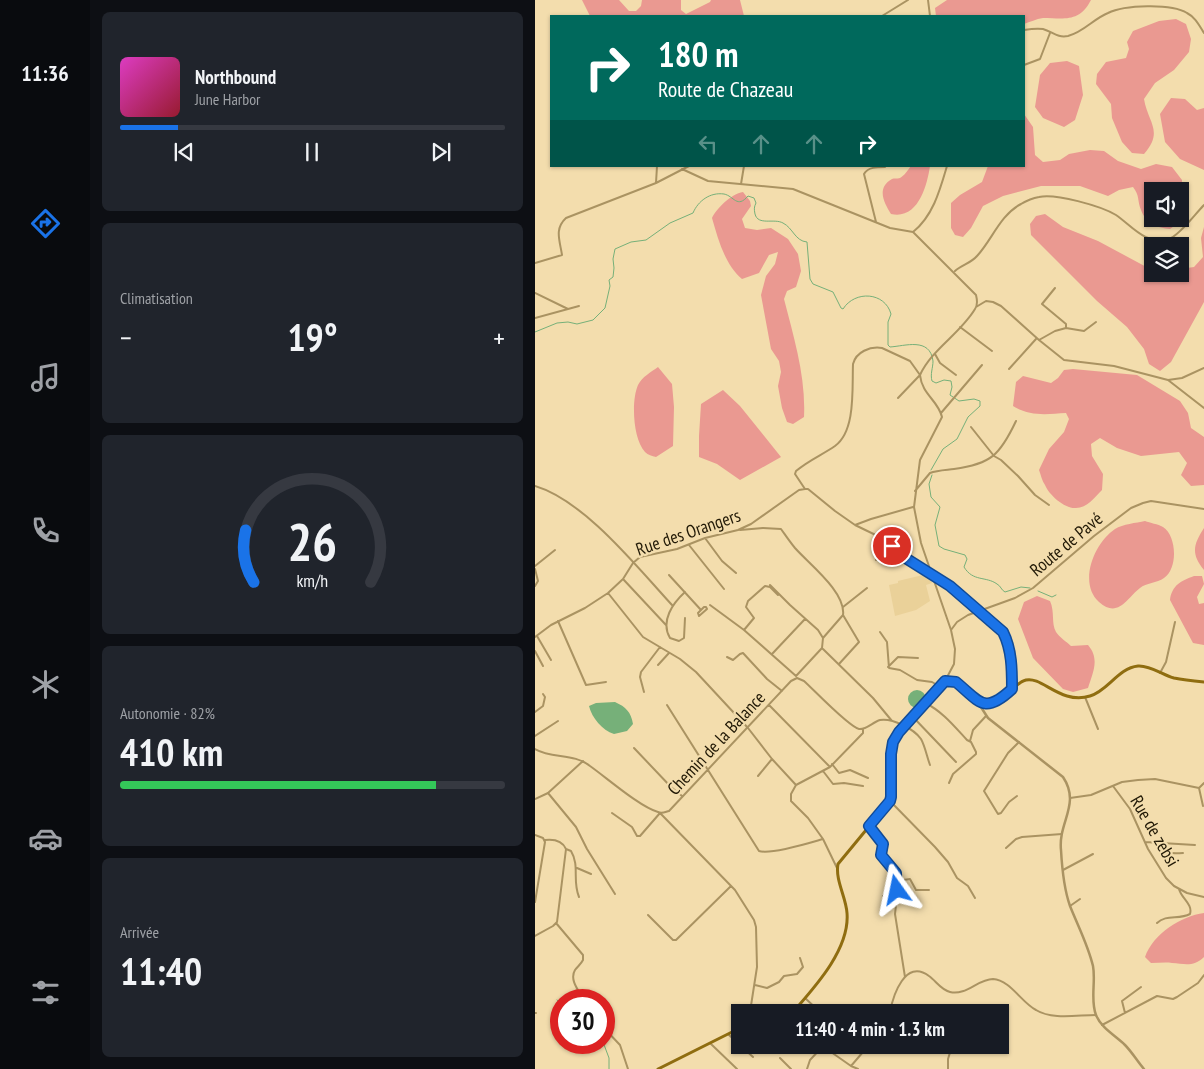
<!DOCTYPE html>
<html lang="fr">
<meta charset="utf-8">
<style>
body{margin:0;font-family:"PT Sans Narrow",sans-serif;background:#20242c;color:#f1f3f6;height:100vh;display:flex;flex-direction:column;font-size:19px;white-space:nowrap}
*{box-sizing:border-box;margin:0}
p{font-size:16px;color:#9ea1a6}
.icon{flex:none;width:28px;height:28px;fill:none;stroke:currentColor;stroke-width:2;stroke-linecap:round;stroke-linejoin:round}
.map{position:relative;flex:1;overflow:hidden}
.side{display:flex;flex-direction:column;gap:12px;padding:12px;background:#0d0f14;width:445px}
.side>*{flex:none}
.hud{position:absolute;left:15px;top:15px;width:475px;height:152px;border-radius:0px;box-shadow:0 1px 4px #0004;background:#00695c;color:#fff;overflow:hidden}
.controls{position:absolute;left:609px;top:182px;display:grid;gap:10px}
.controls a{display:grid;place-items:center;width:45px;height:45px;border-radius:0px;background:#171b24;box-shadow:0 1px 4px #0004;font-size:25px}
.speed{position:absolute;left:15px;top:989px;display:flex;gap:10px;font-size:25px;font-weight:700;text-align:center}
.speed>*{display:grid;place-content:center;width:65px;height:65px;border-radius:50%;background:#171b24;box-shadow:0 1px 4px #0004;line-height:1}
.speed .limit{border:8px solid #d22;background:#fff;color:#111}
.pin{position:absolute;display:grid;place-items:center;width:42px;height:42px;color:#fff;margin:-21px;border:2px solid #fff;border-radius:50%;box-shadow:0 1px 5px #0007}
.me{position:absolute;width:55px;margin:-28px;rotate:348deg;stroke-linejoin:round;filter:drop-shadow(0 0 4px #0008)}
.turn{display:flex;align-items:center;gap:18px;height:105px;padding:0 25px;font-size:22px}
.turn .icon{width:65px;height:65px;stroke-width:2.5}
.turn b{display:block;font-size:35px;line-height:42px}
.lanes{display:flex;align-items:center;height:48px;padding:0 25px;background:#0003;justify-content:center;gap:25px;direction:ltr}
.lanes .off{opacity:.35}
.big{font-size:38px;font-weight:700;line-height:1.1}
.side .tile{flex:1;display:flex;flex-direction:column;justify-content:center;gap:8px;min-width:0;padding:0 18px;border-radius:8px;background:#20242c}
.side .dial{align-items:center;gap:0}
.dial svg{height:130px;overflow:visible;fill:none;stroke:#363941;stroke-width:7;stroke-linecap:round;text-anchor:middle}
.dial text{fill:#f1f3f6;stroke:none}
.song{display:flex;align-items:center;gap:15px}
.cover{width:60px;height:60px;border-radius:8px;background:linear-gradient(135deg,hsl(310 70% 55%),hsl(350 70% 35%))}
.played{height:5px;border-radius:2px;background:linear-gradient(90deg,#1a73e8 15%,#363941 15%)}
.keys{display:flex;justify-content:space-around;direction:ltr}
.heat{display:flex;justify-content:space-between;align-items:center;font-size:28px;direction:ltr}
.charge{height:8px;border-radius:4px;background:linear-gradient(90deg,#34c759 82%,#363941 0)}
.trip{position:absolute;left:196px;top:1004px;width:278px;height:50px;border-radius:0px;background:#171b24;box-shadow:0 1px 4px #0004;font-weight:700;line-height:50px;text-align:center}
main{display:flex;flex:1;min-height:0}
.tabs{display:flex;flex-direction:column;width:90px;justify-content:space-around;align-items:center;background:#090b0e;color:#9ea1a6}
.tabs .icon{width:35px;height:35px}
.tabs .selected{color:#1a73e8}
.tabs b{font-size:22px;color:#f1f3f6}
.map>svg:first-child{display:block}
</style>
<main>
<nav class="tabs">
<b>11:36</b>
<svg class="icon selected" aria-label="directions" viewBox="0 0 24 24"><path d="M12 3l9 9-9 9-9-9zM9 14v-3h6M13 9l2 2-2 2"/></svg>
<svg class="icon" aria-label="music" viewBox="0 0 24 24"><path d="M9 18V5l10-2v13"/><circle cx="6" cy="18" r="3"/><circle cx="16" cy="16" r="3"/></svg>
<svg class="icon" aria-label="phone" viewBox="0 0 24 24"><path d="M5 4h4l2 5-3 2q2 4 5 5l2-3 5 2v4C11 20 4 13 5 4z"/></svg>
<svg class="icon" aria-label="climate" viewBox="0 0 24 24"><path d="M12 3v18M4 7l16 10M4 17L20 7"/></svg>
<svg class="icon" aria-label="car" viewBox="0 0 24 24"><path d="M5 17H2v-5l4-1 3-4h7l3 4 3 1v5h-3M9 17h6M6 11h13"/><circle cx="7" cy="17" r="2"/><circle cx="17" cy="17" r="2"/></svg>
<svg class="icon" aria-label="filters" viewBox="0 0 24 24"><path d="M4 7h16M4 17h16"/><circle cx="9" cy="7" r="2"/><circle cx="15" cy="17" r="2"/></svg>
</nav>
<section class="side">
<div class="tile">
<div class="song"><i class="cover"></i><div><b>Northbound</b><p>June Harbor</p></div></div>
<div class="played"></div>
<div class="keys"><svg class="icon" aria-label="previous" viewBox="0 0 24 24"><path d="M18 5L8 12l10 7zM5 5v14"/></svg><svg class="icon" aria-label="pause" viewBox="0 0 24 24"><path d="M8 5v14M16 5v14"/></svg><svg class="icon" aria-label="next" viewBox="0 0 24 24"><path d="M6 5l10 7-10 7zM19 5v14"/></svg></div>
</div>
<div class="tile"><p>Climatisation</p>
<div class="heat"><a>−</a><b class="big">19°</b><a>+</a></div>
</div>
<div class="tile dial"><svg viewBox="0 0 100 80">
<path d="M14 69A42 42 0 1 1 86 69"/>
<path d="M14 69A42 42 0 0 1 9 37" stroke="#1a73e8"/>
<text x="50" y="56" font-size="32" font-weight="700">26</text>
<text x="50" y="72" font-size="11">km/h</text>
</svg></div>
<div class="tile"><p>Autonomie · 82%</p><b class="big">410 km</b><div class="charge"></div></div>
<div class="tile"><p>Arrivée</p><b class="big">11:40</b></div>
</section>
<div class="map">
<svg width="669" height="1069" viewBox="0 0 669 1069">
<rect width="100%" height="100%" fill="#f3ddad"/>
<path fill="#ead199" d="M392,574L394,575L397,583L391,585L395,601L381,610L360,616L354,585L363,583V581L367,580Z"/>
<path fill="#ea9991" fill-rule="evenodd" d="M47,0H84L94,11H101L106,6L107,0H146V10L151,14L175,2L176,0H205L209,16H55Z
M412,0H556C544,23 529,18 508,18C501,19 495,22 489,24V16H401L400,8Z
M641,19L651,24L656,39L654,52L639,70L620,83L609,99C613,123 629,131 609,154L597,153L587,142L577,118L576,104L561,84L562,74L571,62L591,58L594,49L592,42L598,31L624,21Z
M532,61L544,66L548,95L540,120L529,127L508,118L500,107L505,75L515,63Z
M636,98L650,99L662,110L669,108V170L645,159L630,142L625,114Z
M489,114L498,127L500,155L508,162L525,160L534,154L555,150L569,151L583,161L606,169L621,164L637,167L647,180L646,221L635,229C623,228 611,224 606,210C602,200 605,196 598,187L584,190L573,196L545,186H506L468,196L448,206L436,228L428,237L420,235L416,228V203L425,195L447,182L453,166H489ZM618,191H645V219H618Z
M376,166H395C392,186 383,220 356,214C349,203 341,188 357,179C359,178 362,179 365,178C369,176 373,170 376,166Z
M208,192L215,201L216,206L207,219L210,228L222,230L236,228L253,239L263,254L266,271L261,287L252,291L249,299C259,338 271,377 269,417L258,424L252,422L247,408L243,386L246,372L244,361L236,349L226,295L231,276L240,264L243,252L234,255L224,273L207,279C190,265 183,239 177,218C182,208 196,194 208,192Z
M510,214L528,227L563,241L617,270L618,274H645V269L659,267L668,257L666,238L669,227V302L636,362L625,371L614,364L609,349L592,327L562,301L496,235L495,224L501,216Z
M123,367L137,384L139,407L138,446L121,457C117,456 113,455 110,452C98,439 96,401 103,385C107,377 116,372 123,367Z
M538,369L602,375L645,401L653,413L656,428L669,437V485L656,486L646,475L652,463L644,452L606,456L582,448L565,438L556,444L557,456L568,474L567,490C560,497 552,508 541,508C530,509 514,495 510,485C507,481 506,475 504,470L514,449L529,432L534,419L531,413C513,414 495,417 478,406L481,382L488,376L516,383L523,378L529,370Z
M188,390L205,406L246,457L205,480L182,464L164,457V436L166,404Z
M610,521C615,523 623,524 628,527C642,536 643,569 629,578C622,583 611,583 605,588C592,598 583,619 564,602C543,583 559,543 580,529C588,524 601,523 610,521Z
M669,528V570C656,554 658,545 669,528Z
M659,576H667L669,584L662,597L664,604L669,603V645L658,643L635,600C637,585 646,581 659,576Z
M502,596L515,601C520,612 516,623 521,632C524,637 532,642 536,646L553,645C565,659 558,672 553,688L538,692L528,689L498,658L483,619L489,602Z
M669,913V957C659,967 650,964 637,963C631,962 623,963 616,963L610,957C618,934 646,916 669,913Z"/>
<path fill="#76b079" d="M373 699a9 9 0 1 1 18 0a9 9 0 1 1-18 0Z
M80,702C91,707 96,712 98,724L92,731L79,734C67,730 57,718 54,706L61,703Z"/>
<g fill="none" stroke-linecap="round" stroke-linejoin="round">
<path stroke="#76b079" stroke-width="1" d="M0,332L22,323L33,322L42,324L58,320L70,308L75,286L74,280L78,277L79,268L78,259L80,249L96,242L111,240L135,223L158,213C163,201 175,192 189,194C199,196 202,209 213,196L219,198L221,203C219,207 219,209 220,214C223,226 239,218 248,223C258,228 260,241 272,242L275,279L278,284L298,292L306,308L308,309C320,290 350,292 356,314L353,322V345L355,347C370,346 395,337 398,361C398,368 395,374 397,381L401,383L409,380L416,381L417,387L415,395L424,401L439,399L445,401V406L433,417L422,439L408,449L396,470
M397,475L394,484L396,497L405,507L400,525L404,546L409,549L430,555L432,559L429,567C438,582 451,576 462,584C466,586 466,590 470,592L486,587L495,588
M503,591L517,597L521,595
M22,1000L26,1003
M68,1042L74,1058V1069"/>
<path stroke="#aa9362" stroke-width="2" d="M393,0L395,16
M347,16L373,0
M489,30C495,29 502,28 508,29C518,32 522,38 533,36C549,32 558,19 573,13C589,5 636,3 652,13C660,17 664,25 669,33
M489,65L505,59L515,33
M147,169L173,181L258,189L355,228L378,232L441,295C442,299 443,305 440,309C425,334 397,349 385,375C387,395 403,400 407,417L385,460L379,507L386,543L416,630L420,649L419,664L410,681
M121,183L122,166
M206,184L209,166
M341,222L329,174C333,167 342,167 350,167
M378,232C398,216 405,190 412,166
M634,239L644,246
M645,247L651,254
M0,263L27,255C25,241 19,229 31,218L121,183L154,166
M420,271C427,265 436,263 442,256C457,240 465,215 486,204C491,201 498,198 504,197C520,193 566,206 581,215C597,226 611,246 634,239C645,235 660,214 669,205
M520,288L507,304L531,324V328
M0,293L33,309
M441,307L451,301L458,302L466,306L504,340L529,360L579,366L633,380L647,378L669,368
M0,318L44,306
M425,327L457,351
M504,340L520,331L531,328L549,331L561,322
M400,354L405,363L421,375
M474,369L501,339
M385,375L375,361L347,348C335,346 321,352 318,364C317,388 321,431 300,446C287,455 274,460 261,471L260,474L270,489H273L300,511L320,525L351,540L372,559L415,586L468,632C477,650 477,670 477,689
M633,380L669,408
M363,398L385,375
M406,413L447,365
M436,427L459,456L466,460L483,476L500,495L514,505
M0,486C50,501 102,567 137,605
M380,491L395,473C402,470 411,470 419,469C456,464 465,455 481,421
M320,525L336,519L378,507
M205,530L228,528L246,529C251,536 255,542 260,548C274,564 311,592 308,615L288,638L287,648L261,676
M170,538L187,561L201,573
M154,545L189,589
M341,560L351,540
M0,566L20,550
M0,569L3,581L0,586
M134,575L166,610
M88,579L131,625
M235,585L255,605L283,630L288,638
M150,592C138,603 125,621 135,638L144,641L149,638L150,618
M73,593L108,637L145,659L161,672L213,728L237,759L261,785L295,767L328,733V729
M175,605L209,630L261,676
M169,607H171L172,609L164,616L163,613Z
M308,607L332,588
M23,621L51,685L71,682
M209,630L219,618L211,607L213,601L230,586L235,587L243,595
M416,630L422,622L433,615L480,598L498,588L559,536L596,508L608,503L616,501L669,509
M345,632L352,642L354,668L365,670L382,680L397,682L404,686
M2,636L16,660
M0,637L16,625L50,608L73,593L88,579L98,563L105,557L142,549L170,538L203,530L216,524L264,490L270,489
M288,649L338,698L357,721
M0,651L8,666
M237,654L270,619
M192,657L198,660L205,654L208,653L232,679L247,691
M304,664L324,642L308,615
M123,665L134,653
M353,667L363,657L383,658
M625,673L631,662L640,622
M109,692L105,677L106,672L125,647
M550,697L563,729
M390,703C407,711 419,726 432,740L436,742L441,752V754L418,774L414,783
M132,705L224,851C236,855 274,843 288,839
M234,705L295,767
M0,712L8,706L10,697L8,694
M378,717L421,762
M0,736L23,721
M435,741L438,730L451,716
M99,748L136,787L147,796
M0,749C17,759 39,753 55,766C72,778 105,807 123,812C127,814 130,812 134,811L256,681L262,678L269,681C279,690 314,727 324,729C331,730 338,722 345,720C358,718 379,729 386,739C390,746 392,757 395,765
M297,764L304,773L315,770L333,778
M288,771L298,784L309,783L328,786
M223,776L237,759
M261,785L256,794V801L273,818L288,839L302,868
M578,786L595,809L613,849L631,878L639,886L652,893L669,897
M664,788L669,783
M13,793L41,827L52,849L80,894
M482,796L474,802L466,813L463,814L449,791L473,753L484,742
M535,798L556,795L587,782L603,780L620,779L664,788L668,806
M0,799L13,793L48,761
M355,801L400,847L413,862L422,878L433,886L440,898
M77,813L97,827L102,836H105L125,813L200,890L219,920L221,927L222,967L215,1012
M334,826L348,844L346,855L361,873L363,888L360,914L370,977
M0,835L8,838L10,842L0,902
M610,842L660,845
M623,843C628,854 637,854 648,853
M471,848L481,839L487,837L527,834
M31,849L36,851C45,866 37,880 44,897
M42,868L56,874
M528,870L558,854
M362,881L375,879L381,890H394
M348,896L354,892L362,891
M535,906L545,899
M113,915L138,940H141L196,886
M21,923L48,955V960C46,964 43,966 40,970C34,980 44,991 49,1000
M622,923C631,914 644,920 655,914C658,904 646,898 644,889
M0,936L18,926L22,922L31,849C27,840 19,839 10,840
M220,985L232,988L244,982L249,976L262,974L268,967L265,958
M270,998L285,1012
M355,1012C358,996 370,958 394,976C401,981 406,990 415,992C431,996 443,979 458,979C475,980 487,1003 501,1010C517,1020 542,1015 561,1015
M0,1013H1
M590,1013L587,1001L606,987
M567,1025L622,996L638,999L642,997L663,983L669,975
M69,1028L85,1045L93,1069
M193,1034L218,1057
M176,1044L202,1069
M286,1045L316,1066L323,1069
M393,1053L417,1046L413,1059V1069
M245,1058L256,1069
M316,1066L334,1045
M272,1069L275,1060L288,1046"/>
<path stroke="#aa9362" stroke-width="2.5" d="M442,701L453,718L528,777C546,804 523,822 526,850C527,868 529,889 535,906C543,926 553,945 558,966C561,982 555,1000 561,1015C566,1028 581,1036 590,1045C597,1052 602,1061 609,1069"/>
<path stroke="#8f6d10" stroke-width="3" d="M258,1012C280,987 315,949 312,913C311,897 300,880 303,864L355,801L357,787L356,754L358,742L406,683L412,681H419C429,687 437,701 449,704C467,707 476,684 491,680C507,676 526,705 555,696C573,691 583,668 603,666C615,665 628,675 639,678C649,680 659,681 669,682
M123,1069L205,1028"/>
</g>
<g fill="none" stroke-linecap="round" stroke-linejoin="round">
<defs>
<path id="route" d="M357,546L372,559L415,586L468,632C477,650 477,670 477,689C449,715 445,702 421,682L410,681L364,732L358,742L356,754V797L355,801L334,826L348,844L346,855L361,873L362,890"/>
</defs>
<use href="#route" stroke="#114b97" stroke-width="12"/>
<use href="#route" stroke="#1a73e8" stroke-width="9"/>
</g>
<g text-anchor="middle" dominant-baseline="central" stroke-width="4.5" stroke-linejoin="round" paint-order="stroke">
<g font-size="18" fill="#211906" stroke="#f3ddad">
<text transform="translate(153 532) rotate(-19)">Rue des Orangers</text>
<text transform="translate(531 544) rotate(-40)">Route de Pavé</text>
<text transform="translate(181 743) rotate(-47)">Chemin de la Balance</text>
<text transform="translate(620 831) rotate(60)">Rue de zebsi</text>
</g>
</g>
</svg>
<div class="controls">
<a><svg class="icon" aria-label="sound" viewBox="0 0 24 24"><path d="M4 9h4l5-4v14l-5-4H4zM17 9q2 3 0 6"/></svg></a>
<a><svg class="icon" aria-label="layers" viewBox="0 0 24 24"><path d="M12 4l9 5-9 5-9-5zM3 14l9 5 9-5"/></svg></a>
</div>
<div class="speed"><div class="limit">30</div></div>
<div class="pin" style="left:357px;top:546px;background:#d93025"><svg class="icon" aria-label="arrive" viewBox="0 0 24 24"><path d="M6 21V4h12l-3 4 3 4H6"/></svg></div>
<svg class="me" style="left:362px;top:890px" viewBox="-20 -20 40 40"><path d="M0-17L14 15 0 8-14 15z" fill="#1a73e8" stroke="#fff" stroke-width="4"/></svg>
<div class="trip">11:40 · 4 min · 1.3 km</div>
<div class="hud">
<div class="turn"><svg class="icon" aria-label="right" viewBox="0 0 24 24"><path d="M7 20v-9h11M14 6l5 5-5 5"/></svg><div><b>180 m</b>Route de Chazeau</div></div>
<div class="lanes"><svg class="icon off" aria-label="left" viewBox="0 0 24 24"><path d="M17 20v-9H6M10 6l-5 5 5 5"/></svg><svg class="icon off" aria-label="ahead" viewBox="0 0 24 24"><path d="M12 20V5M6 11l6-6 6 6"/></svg><svg class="icon off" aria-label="ahead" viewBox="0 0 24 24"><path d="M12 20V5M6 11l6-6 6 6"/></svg><svg class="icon" aria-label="right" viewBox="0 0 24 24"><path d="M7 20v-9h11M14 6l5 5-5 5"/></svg></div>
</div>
</div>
</main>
